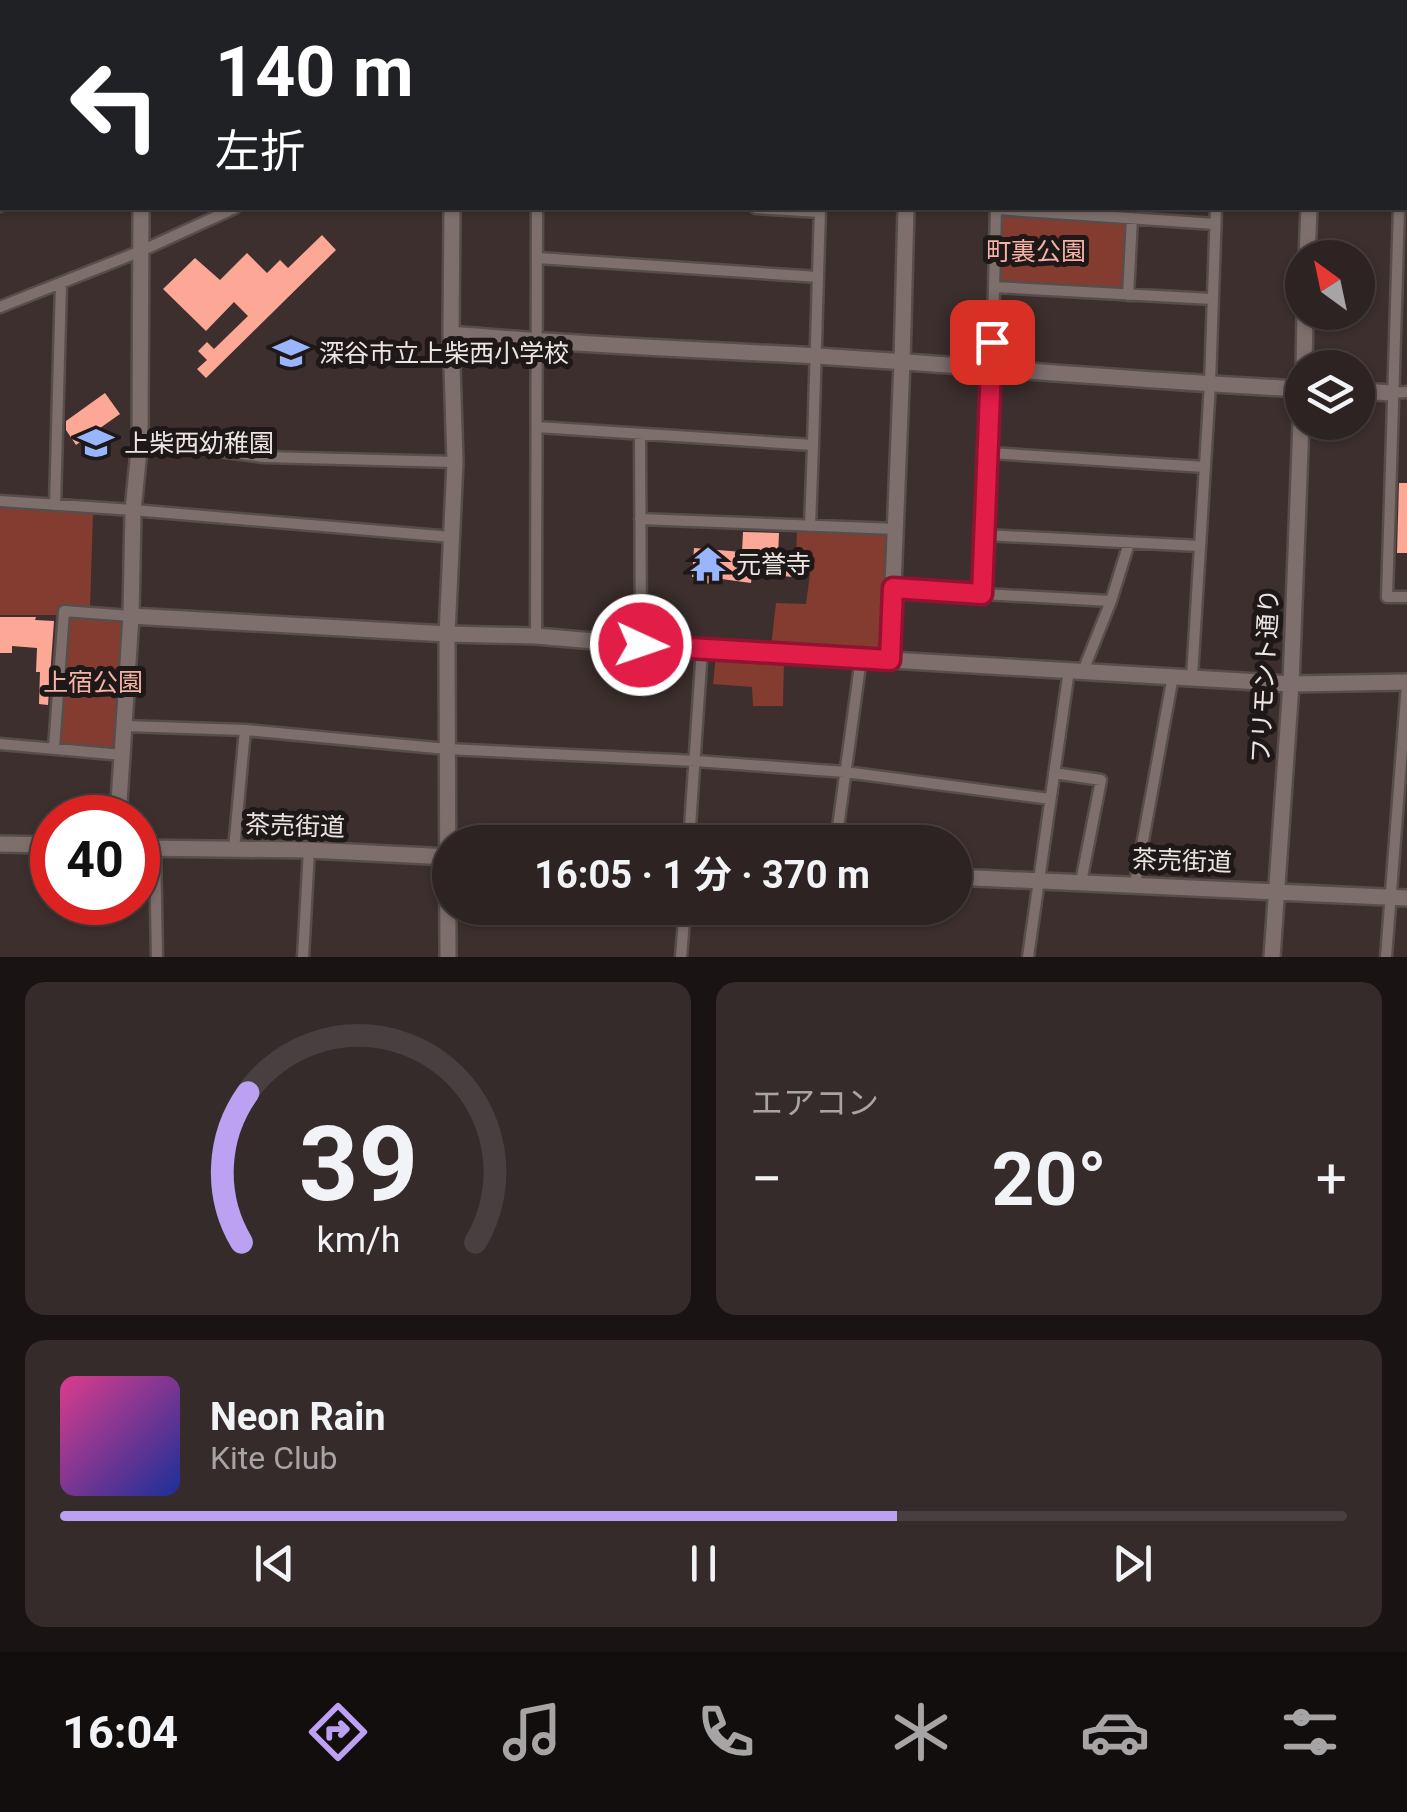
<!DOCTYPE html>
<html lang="ja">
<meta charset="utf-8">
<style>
body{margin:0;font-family:Roboto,"Noto Sans JP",sans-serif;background:#352b2a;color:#f1f3f6;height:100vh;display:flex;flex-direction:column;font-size:38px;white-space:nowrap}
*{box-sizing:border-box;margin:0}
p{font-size:32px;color:#a7a4a5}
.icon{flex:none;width:55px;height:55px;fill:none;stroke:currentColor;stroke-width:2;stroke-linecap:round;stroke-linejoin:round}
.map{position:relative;height:957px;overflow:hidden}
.drawer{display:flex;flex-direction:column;gap:25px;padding:25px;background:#191313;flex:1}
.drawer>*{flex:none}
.hud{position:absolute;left:0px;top:0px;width:1408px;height:210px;box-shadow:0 2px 8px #0004,0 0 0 2px #484040;background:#202124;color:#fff;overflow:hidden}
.needle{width:65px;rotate:327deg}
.fabs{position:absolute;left:1285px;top:240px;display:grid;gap:20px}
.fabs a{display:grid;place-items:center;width:90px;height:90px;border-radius:50%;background:#2d2322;box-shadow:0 2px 8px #0004,0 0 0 2px #484040;font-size:50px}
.speed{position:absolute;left:30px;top:795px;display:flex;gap:20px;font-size:50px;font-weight:700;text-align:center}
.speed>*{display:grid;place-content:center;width:130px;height:130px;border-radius:50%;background:#2d2322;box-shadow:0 2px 8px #0004,0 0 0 2px #484040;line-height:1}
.speed .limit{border:15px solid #d22;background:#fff;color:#111}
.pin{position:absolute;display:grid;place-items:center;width:85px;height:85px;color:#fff;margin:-42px;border-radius:20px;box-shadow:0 5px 15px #0006}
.me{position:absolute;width:110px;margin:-55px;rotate:93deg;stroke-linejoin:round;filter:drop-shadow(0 0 8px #0008)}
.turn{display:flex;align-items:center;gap:35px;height:210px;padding:0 50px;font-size:45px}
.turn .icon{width:130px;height:130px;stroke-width:2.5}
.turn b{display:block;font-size:70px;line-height:85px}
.big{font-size:75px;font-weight:700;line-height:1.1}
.drawer .widget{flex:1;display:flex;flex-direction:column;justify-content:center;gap:15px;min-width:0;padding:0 35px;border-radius:20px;background:#352b2a}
.drawer .dial{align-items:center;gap:0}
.dial svg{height:260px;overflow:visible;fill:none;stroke:#484040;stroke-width:7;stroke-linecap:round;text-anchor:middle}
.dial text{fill:#f1f3f6;stroke:none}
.song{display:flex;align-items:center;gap:30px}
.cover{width:120px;height:120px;border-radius:15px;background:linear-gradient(135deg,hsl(330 70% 55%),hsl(230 70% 35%))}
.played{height:10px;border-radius:5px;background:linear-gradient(90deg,#bca0f2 65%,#484040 65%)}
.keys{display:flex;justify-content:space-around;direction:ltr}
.heat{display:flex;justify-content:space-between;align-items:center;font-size:55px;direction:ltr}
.drawer .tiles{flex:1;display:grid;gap:25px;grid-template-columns:1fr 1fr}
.widget:last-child{grid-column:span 2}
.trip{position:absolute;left:432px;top:825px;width:540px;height:100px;border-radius:50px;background:#2d2322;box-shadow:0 2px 8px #0004,0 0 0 2px #484040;font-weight:700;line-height:100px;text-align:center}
.dock{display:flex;height:160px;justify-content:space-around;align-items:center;background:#120e0e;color:#a7a4a5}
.dock .icon{width:70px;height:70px}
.dock .on{color:#bca0f2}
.dock b{font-size:45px;color:#f1f3f6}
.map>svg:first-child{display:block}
</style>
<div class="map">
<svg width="1407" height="957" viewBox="0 0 1407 957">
<rect width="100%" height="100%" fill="#3c2f2d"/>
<path fill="#843c30" d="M996,209L1132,218L1128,295L994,287Z
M0,506L93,512L90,608L60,606L59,615H0Z
M797,531L890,535L885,653L771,647L776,603L806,604L812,559L796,558Z
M64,611L131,616L123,755L54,748Z
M716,655L784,658L783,706H753L752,687L713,684Z"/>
<path fill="#fda797" d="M322,235L336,250L206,378L197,369L207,360L198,351L207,342L214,349L248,316L234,302L206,331L163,289L195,258L220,280L247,253L267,273L280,260L288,268Z
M105,393L120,414L76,445L66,430V421Z
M1399,483H1407V553H1397Z
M743,532L779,533L778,556L780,559L804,561L803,578L752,573L751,583L714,578L713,584L702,583V577H692L694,548L742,552Z
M0,617H36L35,620L54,621L48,705L39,704L40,672H36L37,648L12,646V653H0Z"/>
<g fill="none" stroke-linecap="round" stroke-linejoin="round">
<defs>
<path id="lane" d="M120,2V0
M0,60H2
M0,131H2"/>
<path id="street" d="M802,0V2
M1405,45L1406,0
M0,206L2,205
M756,208L820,212
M1399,208L1387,597H1407
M996,209L1215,224
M538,258L818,277
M994,287L1212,299
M1128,295L1132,218
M0,307L141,251L235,208
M1392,393L1407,392
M537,427L813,445L820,208
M640,435L641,645
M140,441L264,457L455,462
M990,453L1205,467
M0,501L133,510L452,537
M55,505L61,283
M640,519L896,529
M810,526L813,445
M986,535L1200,546
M893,588L983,594L990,453L996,208
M983,594L1111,601
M536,636L537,208
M1083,671L1111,601L1129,543
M1192,677L1210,384L1216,208
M124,726L245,730L447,749L696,761L845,772L1050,799
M0,744L123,755
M54,748L64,611L131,616
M1054,773L1101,780L1081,882
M689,842L702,648
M836,842L861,658
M155,848L157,957
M234,849L245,730
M1135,884L1173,676
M303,957L309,850
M681,957L685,908
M1028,957L1069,670
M1386,957L1407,684"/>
<path id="secondary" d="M142,0V2
M1316,2V0
M1307,258L1309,208
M451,334C573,345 694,349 816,356C978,366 1140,381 1302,389
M1304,368L1305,312
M1358,391L1392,393
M131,616L447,634L536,636L641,645L1291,684L1407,682
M890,660L902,362L906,208
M118,818L131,616L133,510L140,441L141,208
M0,844L52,845
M138,848L309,850L450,857
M955,877L1407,898
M448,957L447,634L455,462L451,334L452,208
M1272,957L1291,684L1302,397"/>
</defs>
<use href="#lane" stroke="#574d4b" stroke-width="10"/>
<use href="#street" stroke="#574d4b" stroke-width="15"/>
<use href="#secondary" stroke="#574d4b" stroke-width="20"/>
<path stroke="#948987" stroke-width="2.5" stroke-dasharray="10 5" stroke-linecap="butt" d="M920,0V2
M429,2L459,0
M0,95L2,94
M0,169H2"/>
<use href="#lane" stroke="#7e6f6c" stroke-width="5"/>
<use href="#street" stroke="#7e6f6c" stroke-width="10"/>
<use href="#secondary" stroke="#7e6f6c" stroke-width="15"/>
</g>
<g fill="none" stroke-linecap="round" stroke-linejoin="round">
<defs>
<path id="route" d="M641,645L890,660L893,588L982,594L992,342"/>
</defs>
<use href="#route" stroke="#92132f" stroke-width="25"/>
<use href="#route" stroke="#e11d48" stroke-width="18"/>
</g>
<defs>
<symbol id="school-bare" viewBox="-9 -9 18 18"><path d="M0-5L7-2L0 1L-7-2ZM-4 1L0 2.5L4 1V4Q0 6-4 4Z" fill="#99b5fd" stroke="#1e1918" stroke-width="2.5" paint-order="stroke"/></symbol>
<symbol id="temple-bare" viewBox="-9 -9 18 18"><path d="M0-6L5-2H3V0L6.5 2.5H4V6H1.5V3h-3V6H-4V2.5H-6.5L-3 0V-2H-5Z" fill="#99b5fd" stroke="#1e1918" stroke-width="2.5" paint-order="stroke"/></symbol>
</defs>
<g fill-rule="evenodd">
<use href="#school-bare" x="266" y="328" width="50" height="50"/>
<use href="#school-bare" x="71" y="418" width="50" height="50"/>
<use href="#temple-bare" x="683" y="539" width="50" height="50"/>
</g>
<g text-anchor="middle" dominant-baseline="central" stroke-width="10" stroke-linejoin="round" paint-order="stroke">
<g font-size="25" fill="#f5b2a5" stroke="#1e1918">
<text x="1036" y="251">町裏公園</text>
<text x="93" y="682">上宿公園</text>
</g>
<g font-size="25" fill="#ede5e3" stroke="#1e1918" text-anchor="start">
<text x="319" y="353">深谷市立上柴西小学校</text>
<text x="124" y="443">上柴西幼稚園</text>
<text x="736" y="564">元誉寺</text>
</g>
<g font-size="25" fill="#ede5e3" stroke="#1e1918">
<text transform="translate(1265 676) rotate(-87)">フリモント通り</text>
<text transform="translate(295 826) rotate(2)">茶売街道</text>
<text transform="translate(1182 861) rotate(2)">茶売街道</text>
</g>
</g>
</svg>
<div class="fabs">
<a><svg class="needle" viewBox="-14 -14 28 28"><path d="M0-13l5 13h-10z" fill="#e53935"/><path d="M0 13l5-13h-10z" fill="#a7a4a5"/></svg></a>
<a><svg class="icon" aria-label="layers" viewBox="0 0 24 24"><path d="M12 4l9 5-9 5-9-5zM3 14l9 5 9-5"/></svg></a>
</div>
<div class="speed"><div class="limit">40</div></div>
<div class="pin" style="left:992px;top:342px;background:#d93025"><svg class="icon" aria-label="arrive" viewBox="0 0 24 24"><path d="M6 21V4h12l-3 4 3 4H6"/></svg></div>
<svg class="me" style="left:641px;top:645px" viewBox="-20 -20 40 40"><circle r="17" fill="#e11d48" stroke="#fff" stroke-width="3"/><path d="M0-11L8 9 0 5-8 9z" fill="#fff"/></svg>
<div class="trip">16:05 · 1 分 · 370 m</div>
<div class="hud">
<div class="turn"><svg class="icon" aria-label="left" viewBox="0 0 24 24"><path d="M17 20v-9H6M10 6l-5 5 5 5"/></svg><div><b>140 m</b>左折</div></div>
</div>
</div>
<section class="drawer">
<div class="tiles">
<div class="widget dial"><svg viewBox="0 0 100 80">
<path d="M14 69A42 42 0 1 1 86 69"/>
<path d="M14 69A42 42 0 0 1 16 23" stroke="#bca0f2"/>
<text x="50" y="56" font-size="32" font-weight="700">39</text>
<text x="50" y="72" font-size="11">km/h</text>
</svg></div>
<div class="widget"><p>エアコン</p>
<div class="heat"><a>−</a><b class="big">20°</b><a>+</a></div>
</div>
<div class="widget">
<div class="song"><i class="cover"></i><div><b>Neon Rain</b><p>Kite Club</p></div></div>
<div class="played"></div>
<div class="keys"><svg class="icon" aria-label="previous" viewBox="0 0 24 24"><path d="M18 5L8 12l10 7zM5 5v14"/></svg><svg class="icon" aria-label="pause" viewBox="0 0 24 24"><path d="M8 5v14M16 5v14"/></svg><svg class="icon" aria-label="next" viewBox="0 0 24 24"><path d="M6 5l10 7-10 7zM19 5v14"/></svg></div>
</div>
</div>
</section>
<nav class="dock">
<b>16:04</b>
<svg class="icon on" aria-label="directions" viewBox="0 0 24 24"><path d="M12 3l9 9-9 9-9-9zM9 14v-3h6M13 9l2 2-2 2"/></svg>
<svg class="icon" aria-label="music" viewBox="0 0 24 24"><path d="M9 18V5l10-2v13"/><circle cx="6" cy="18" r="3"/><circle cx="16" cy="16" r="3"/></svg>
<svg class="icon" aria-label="phone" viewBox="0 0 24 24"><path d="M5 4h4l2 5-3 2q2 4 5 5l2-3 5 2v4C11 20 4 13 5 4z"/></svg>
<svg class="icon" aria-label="climate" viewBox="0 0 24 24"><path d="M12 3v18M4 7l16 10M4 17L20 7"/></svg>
<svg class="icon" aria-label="car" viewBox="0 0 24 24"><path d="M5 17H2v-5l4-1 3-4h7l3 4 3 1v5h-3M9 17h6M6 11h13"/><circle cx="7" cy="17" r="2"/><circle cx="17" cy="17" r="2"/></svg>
<svg class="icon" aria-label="filters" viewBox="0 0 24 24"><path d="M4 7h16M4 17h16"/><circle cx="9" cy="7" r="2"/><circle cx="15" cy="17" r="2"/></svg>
</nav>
